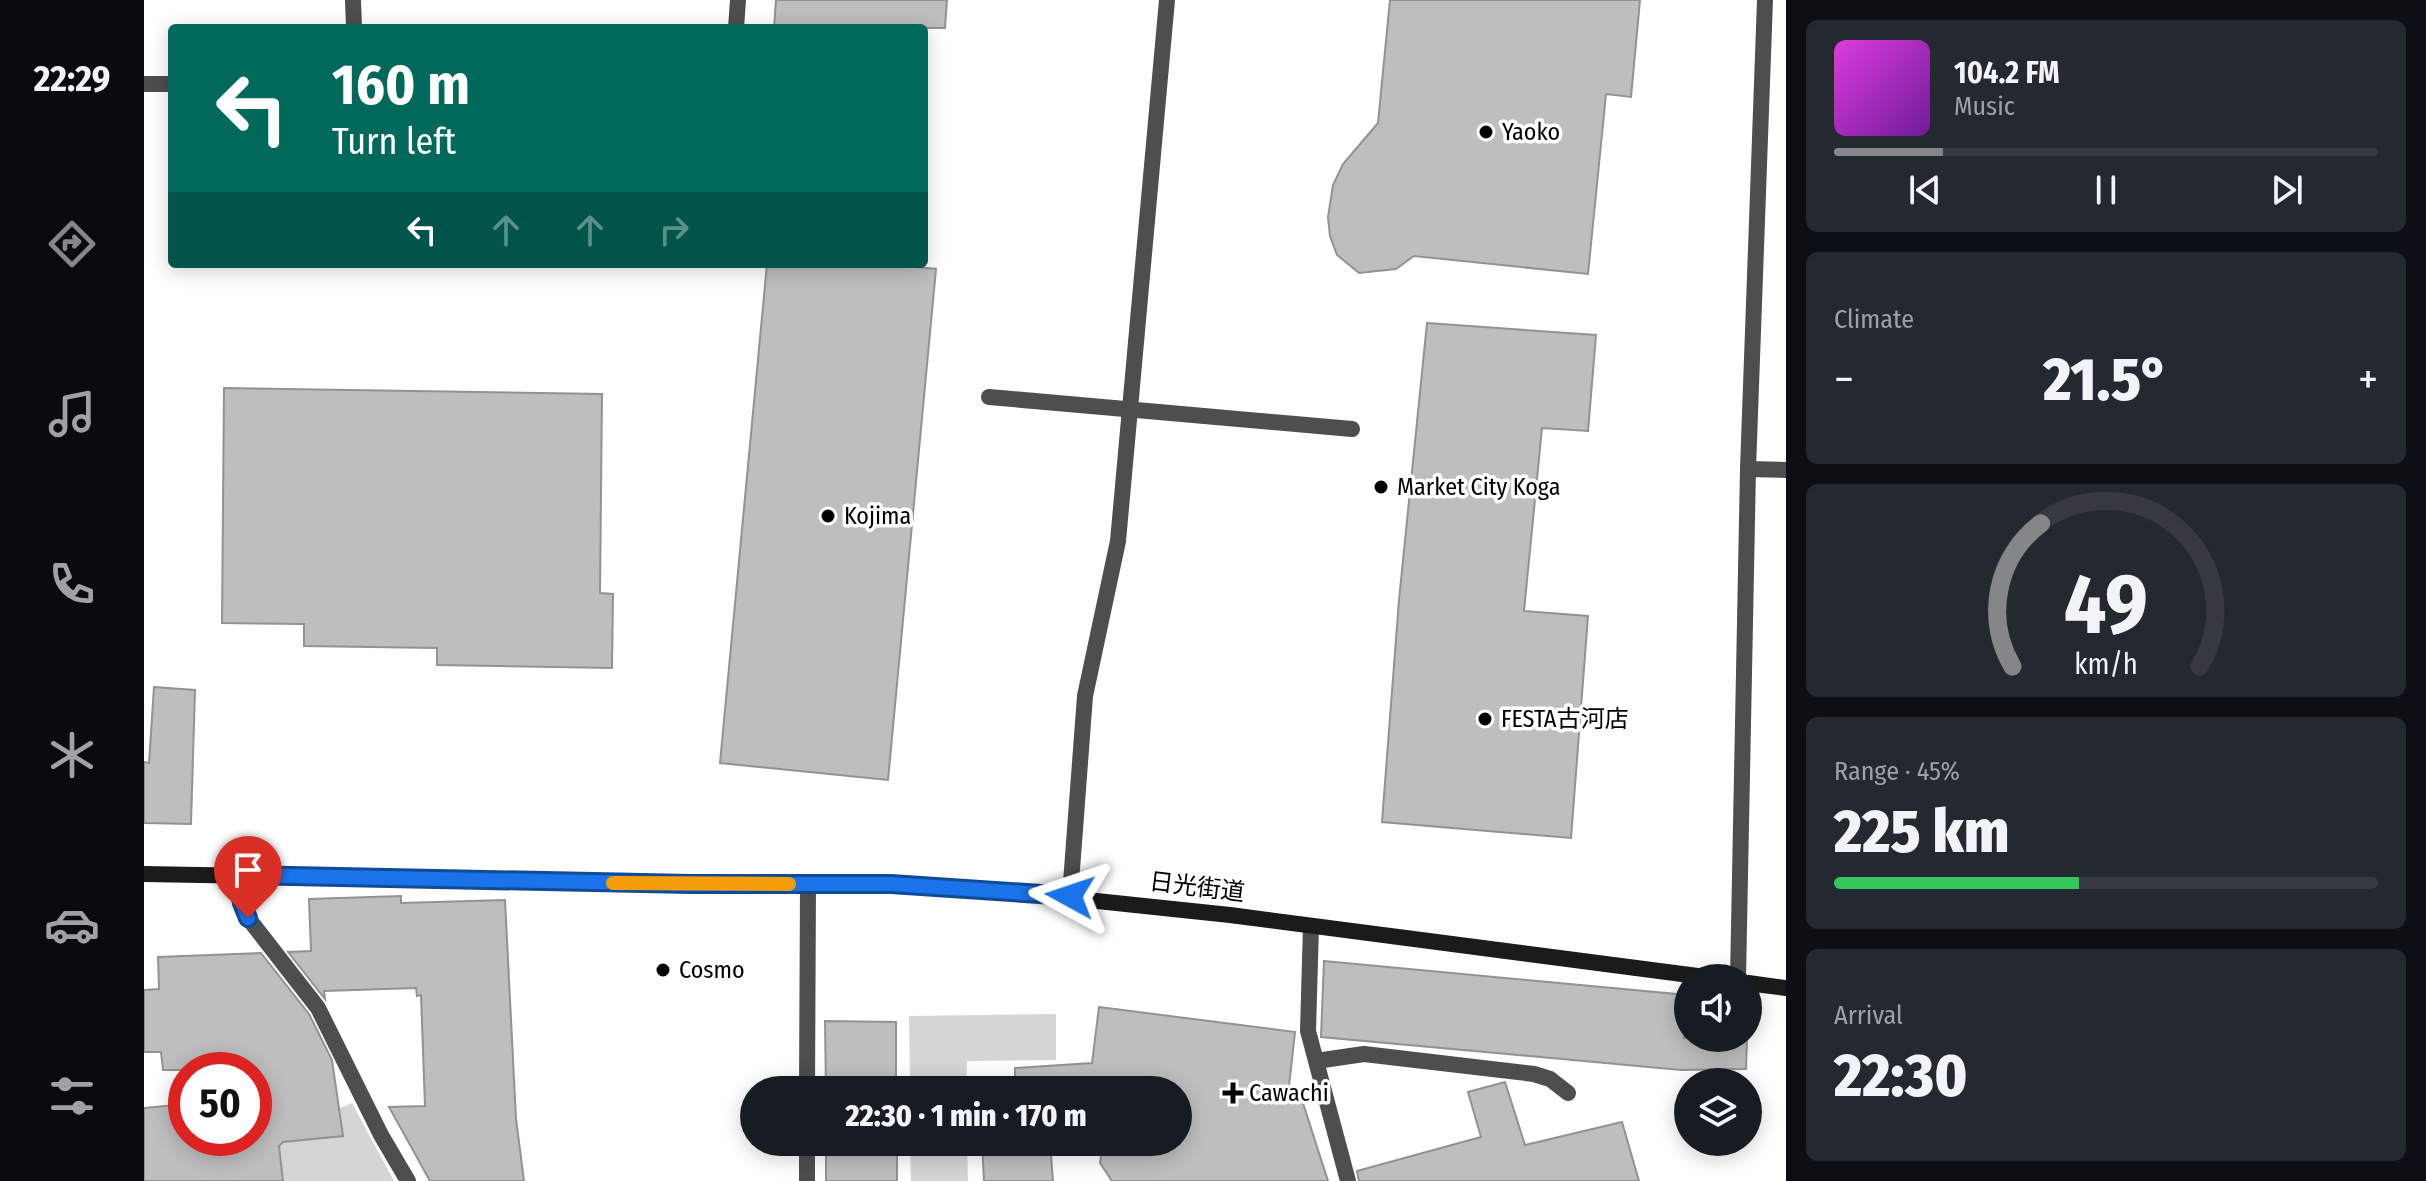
<!DOCTYPE html>
<meta charset="utf-8">
<style>
body{margin:0;font-family:"Fira Sans Condensed","Noto Sans JP",sans-serif;background:#242831;color:#f1f3f6;height:100vh;display:flex;flex-direction:column;font-size:30px;white-space:nowrap}
*{box-sizing:border-box;margin:0}
p{font-size:26px;color:#9ea1a6}
.icon{flex:none;width:44px;height:44px;fill:none;stroke:currentColor;stroke-width:2;stroke-linecap:round;stroke-linejoin:round}
.map{position:relative;flex:1;overflow:hidden}
.sheet{display:flex;flex-direction:column;gap:20px;padding:20px;background:#0d0f14;width:640px}
.sheet>*{flex:none}
.guide{position:absolute;left:24px;top:24px;width:760px;height:244px;border-radius:8px;box-shadow:0 4px 20px #0003;background:#00695c;color:#fff;overflow:hidden}
.buttons{position:absolute;left:1530px;top:964px;display:grid;gap:16px}
.buttons a{display:grid;place-items:center;width:88px;height:88px;border-radius:50%;background:#171b24;box-shadow:0 4px 20px #0003;font-size:40px}
.speed{position:absolute;left:24px;top:1052px;display:flex;gap:16px;font-size:40px;font-weight:700;text-align:center}
.speed>*{display:grid;place-content:center;width:104px;height:104px;border-radius:50%;background:#171b24;box-shadow:0 4px 20px #0003;line-height:1}
.speed .limit{border:12px solid #d22;background:#fff;color:#111}
.pin{position:absolute;display:grid;place-items:center;width:68px;height:68px;color:#fff;margin:-82px -34px;border-radius:50% 50% 50% 0;rotate:-45deg;box-shadow:0 0 8px #0007}
.pin .icon{rotate:45deg}
.me{position:absolute;width:88px;margin:-44px;rotate:275deg;stroke-linejoin:round;filter:drop-shadow(0 0 6px #0008)}
.turn{display:flex;align-items:center;gap:28px;height:168px;padding:0 32px;font-size:36px}
.turn .icon{width:104px;height:104px;stroke-width:2.5}
.turn b{display:block;font-size:56px;line-height:68px}
.lanes{display:flex;align-items:center;height:76px;padding:0 32px;background:#0003;justify-content:center;gap:40px;direction:ltr}
.lanes .off{opacity:.35}
.big{font-size:60px;font-weight:800;line-height:1.1}
.sheet .card{flex:1;display:flex;flex-direction:column;justify-content:center;gap:12px;min-width:0;padding:0 28px;border-radius:12px;background:#242831}
.sheet .dial{align-items:center;gap:0}
.dial svg{height:208px;overflow:visible;fill:none;stroke:#363941;stroke-width:7;stroke-linecap:round;text-anchor:middle}
.dial text{fill:#f1f3f6;stroke:none}
.song{display:flex;align-items:center;gap:24px}
.cover{width:96px;height:96px;border-radius:12px;background:linear-gradient(135deg,hsl(300 70% 55%),hsl(280 70% 35%))}
.played{height:8px;border-radius:4px;background:linear-gradient(90deg,#858687 20%,#363941 20%)}
.keys{display:flex;justify-content:space-around;direction:ltr}
.heat{display:flex;justify-content:space-between;align-items:center;font-size:44px;direction:ltr}
.charge{height:12px;border-radius:6px;background:linear-gradient(90deg,#34c759 45%,#363941 0)}
.trip{position:absolute;left:596px;top:1076px;width:452px;height:80px;border-radius:40px;background:#171b24;box-shadow:0 4px 20px #0003;font-weight:800;line-height:80px;text-align:center}
main{display:flex;flex:1;min-height:0}
.tab-bar{display:flex;flex-direction:column;width:144px;justify-content:space-around;align-items:center;background:#090b0e;color:#9ea1a6}
.tab-bar .icon{width:56px;height:56px}
.tab-bar .selected{color:#858687}
.tab-bar b{font-size:36px;color:#f1f3f6}
.map>svg:first-child{display:block}
</style>
<main>
<nav class="tab-bar">
<b>22:29</b>
<svg class="icon selected" aria-label="directions" viewBox="0 0 24 24"><path d="M12 3l9 9-9 9-9-9zM9 14v-3h6M13 9l2 2-2 2"/></svg>
<svg class="icon" aria-label="music" viewBox="0 0 24 24"><path d="M9 18V5l10-2v13"/><circle cx="6" cy="18" r="3"/><circle cx="16" cy="16" r="3"/></svg>
<svg class="icon" aria-label="phone" viewBox="0 0 24 24"><path d="M5 4h4l2 5-3 2q2 4 5 5l2-3 5 2v4C11 20 4 13 5 4z"/></svg>
<svg class="icon" aria-label="climate" viewBox="0 0 24 24"><path d="M12 3v18M4 7l16 10M4 17L20 7"/></svg>
<svg class="icon" aria-label="car" viewBox="0 0 24 24"><path d="M5 17H2v-5l4-1 3-4h7l3 4 3 1v5h-3M9 17h6M6 11h13"/><circle cx="7" cy="17" r="2"/><circle cx="17" cy="17" r="2"/></svg>
<svg class="icon" aria-label="filters" viewBox="0 0 24 24"><path d="M4 7h16M4 17h16"/><circle cx="9" cy="7" r="2"/><circle cx="15" cy="17" r="2"/></svg>
</nav>
<div class="map">
<svg width="1642" height="1181" viewBox="0 0 1642 1181">
<rect width="100%" height="100%" fill="#fff"/>
<path fill="#d5d5d5" d="M912,1014V1060L823,1061L822,1090H766L765,1016Z
M208,1103L250,1181H80L81,1155Z
M766,1142H823L824,1181H767Z"/>
<path fill="#bebebe" stroke="#929292" stroke-width="2" d="M632,0H803L801,28H630Z
M1246,0H1496L1487,97L1462,94L1444,274L1270,256L1252,269L1215,273L1193,255L1186,236L1184,217L1189,185L1199,164L1234,123Z
M623,264H743L792,269L744,780L576,763Z
M1283,323L1452,335L1444,431L1398,428L1380,611L1444,616L1427,838L1238,822L1255,600Z
M80,388L458,394L456,593L469,594L468,668L293,665V648L160,646V624L78,623Z
M10,687L51,690L47,824L0,823V762L5,763Z
M257,896V903L361,900L372,1119L380,1181H286L245,1107L281,1106L277,995L273,996L272,988L180,991L181,999L144,952L167,951L165,899Z
M117,953L165,1014L188,1060L199,1136L139,1142L135,1146L139,1181H0V1108L42,1104V1138H110V1070H19L17,1052H0V990L15,989L14,957Z
M1180,961L1543,995L1540,1038H1603L1602,1069L1537,1070L1177,1037Z
M955,1007L1151,1032L1144,1095L1157,1097L1184,1181H968L956,1163L959,1142H1034V1090H871V1068L948,1063Z
M681,1021L752,1022V1090H682Z
M1361,1082L1381,1145L1478,1122L1495,1181H1215L1213,1171L1337,1137L1324,1092Z
M838,1142H906L909,1181H840Z
M682,1150L753,1151V1181H682Z"/>
<g fill="none" stroke-linecap="round" stroke-linejoin="round">
<path stroke="#4e4e4e" stroke-width="16" d="M592,28L594,0
M845,397L1208,429
M1604,469L1642,470"/>
<path stroke="#4e4e4e" stroke-width="16" d="M209,0L210,28
M0,84H28
M94,875L98,903L104,918L174,1008L237,1135L264,1181
M926,896L941,696L974,541L1023,0
M1167,926L1164,1031L1204,1181
M1594,978L1604,469L1621,0
M1172,1061L1220,1054L1390,1074L1406,1079L1424,1093
M663,1090L664,884
M663,1181V1142"/>
<path stroke="#1b1b1b" stroke-width="16" d="M0,874L547,884H747L838,889L1086,915L1569,978
M1604,983L1642,988"/>
</g>
<g fill="none" stroke-linecap="round" stroke-linejoin="round">
<defs>
<path id="route" d="M104,918L98,903L94,875L547,884H747L926,896"/>
</defs>
<use href="#route" stroke="#114b97" stroke-width="20"/>
<use href="#route" stroke="#1a73e8" stroke-width="14"/>
<path stroke="#f59e0b" stroke-width="14" d="M469,883L645,884"/>
</g>
<g fill="#000" stroke="#fff" stroke-width="3">
<circle cx="1342" cy="132" r="8"/>
<circle cx="1237" cy="487" r="8"/>
<circle cx="684" cy="516" r="8"/>
<circle cx="1341" cy="719" r="8"/>
<circle cx="519" cy="970" r="8"/>
<path d="M1085 1081h8v8h8v8h-8v8h-8v-8h-8v-8h8z"/>
</g>
<g text-anchor="middle" dominant-baseline="central" stroke-width="7" stroke-linejoin="round" paint-order="stroke">
<g font-size="24" fill="#000" stroke="#fff" text-anchor="start">
<text x="1358" y="132">Yaoko</text>
<text x="1253" y="487">Market City Koga</text>
<text x="700" y="516">Kojima</text>
<text x="1357" y="719">FESTA古河店</text>
<text x="535" y="970">Cosmo</text>
<text x="1105" y="1093">Cawachi</text>
</g>
<g font-size="24" fill="#000" stroke="#fff">
<text transform="translate(1053 887) rotate(7)">日光街道</text>
</g>
</g>
</svg>
<div class="buttons">
<a><svg class="icon" aria-label="sound" viewBox="0 0 24 24"><path d="M4 9h4l5-4v14l-5-4H4zM17 9q2 3 0 6"/></svg></a>
<a><svg class="icon" aria-label="layers" viewBox="0 0 24 24"><path d="M12 4l9 5-9 5-9-5zM3 14l9 5 9-5"/></svg></a>
</div>
<div class="speed"><div class="limit">50</div></div>
<div class="pin" style="left:104px;top:918px;background:#d93025"><svg class="icon" aria-label="arrive" viewBox="0 0 24 24"><path d="M6 21V4h12l-3 4 3 4H6"/></svg></div>
<svg class="me" style="left:926px;top:896px" viewBox="-20 -20 40 40"><path d="M0-17L14 15 0 8-14 15z" fill="#1a73e8" stroke="#fff" stroke-width="4"/></svg>
<div class="trip">22:30 · 1 min · 170 m</div>
<div class="guide">
<div class="turn"><svg class="icon" aria-label="left" viewBox="0 0 24 24"><path d="M17 20v-9H6M10 6l-5 5 5 5"/></svg><div><b>160 m</b>Turn left</div></div>
<div class="lanes"><svg class="icon" aria-label="left" viewBox="0 0 24 24"><path d="M17 20v-9H6M10 6l-5 5 5 5"/></svg><svg class="icon off" aria-label="ahead" viewBox="0 0 24 24"><path d="M12 20V5M6 11l6-6 6 6"/></svg><svg class="icon off" aria-label="ahead" viewBox="0 0 24 24"><path d="M12 20V5M6 11l6-6 6 6"/></svg><svg class="icon off" aria-label="right" viewBox="0 0 24 24"><path d="M7 20v-9h11M14 6l5 5-5 5"/></svg></div>
</div>
</div>
<section class="sheet">
<div class="card">
<div class="song"><i class="cover"></i><div><b>104.2 FM</b><p>Music</p></div></div>
<div class="played"></div>
<div class="keys"><svg class="icon" aria-label="previous" viewBox="0 0 24 24"><path d="M18 5L8 12l10 7zM5 5v14"/></svg><svg class="icon" aria-label="pause" viewBox="0 0 24 24"><path d="M8 5v14M16 5v14"/></svg><svg class="icon" aria-label="next" viewBox="0 0 24 24"><path d="M6 5l10 7-10 7zM19 5v14"/></svg></div>
</div>
<div class="card"><p>Climate</p>
<div class="heat"><a>−</a><b class="big">21.5°</b><a>+</a></div>
</div>
<div class="card dial"><svg viewBox="0 0 100 80">
<path d="M14 69A42 42 0 1 1 86 69"/>
<path d="M14 69A42 42 0 0 1 25 14" stroke="#858687"/>
<text x="50" y="56" font-size="32" font-weight="700">49</text>
<text x="50" y="72" font-size="11">km/h</text>
</svg></div>
<div class="card"><p>Range · 45%</p><b class="big">225 km</b><div class="charge"></div></div>
<div class="card"><p>Arrival</p><b class="big">22:30</b></div>
</section>
</main>
